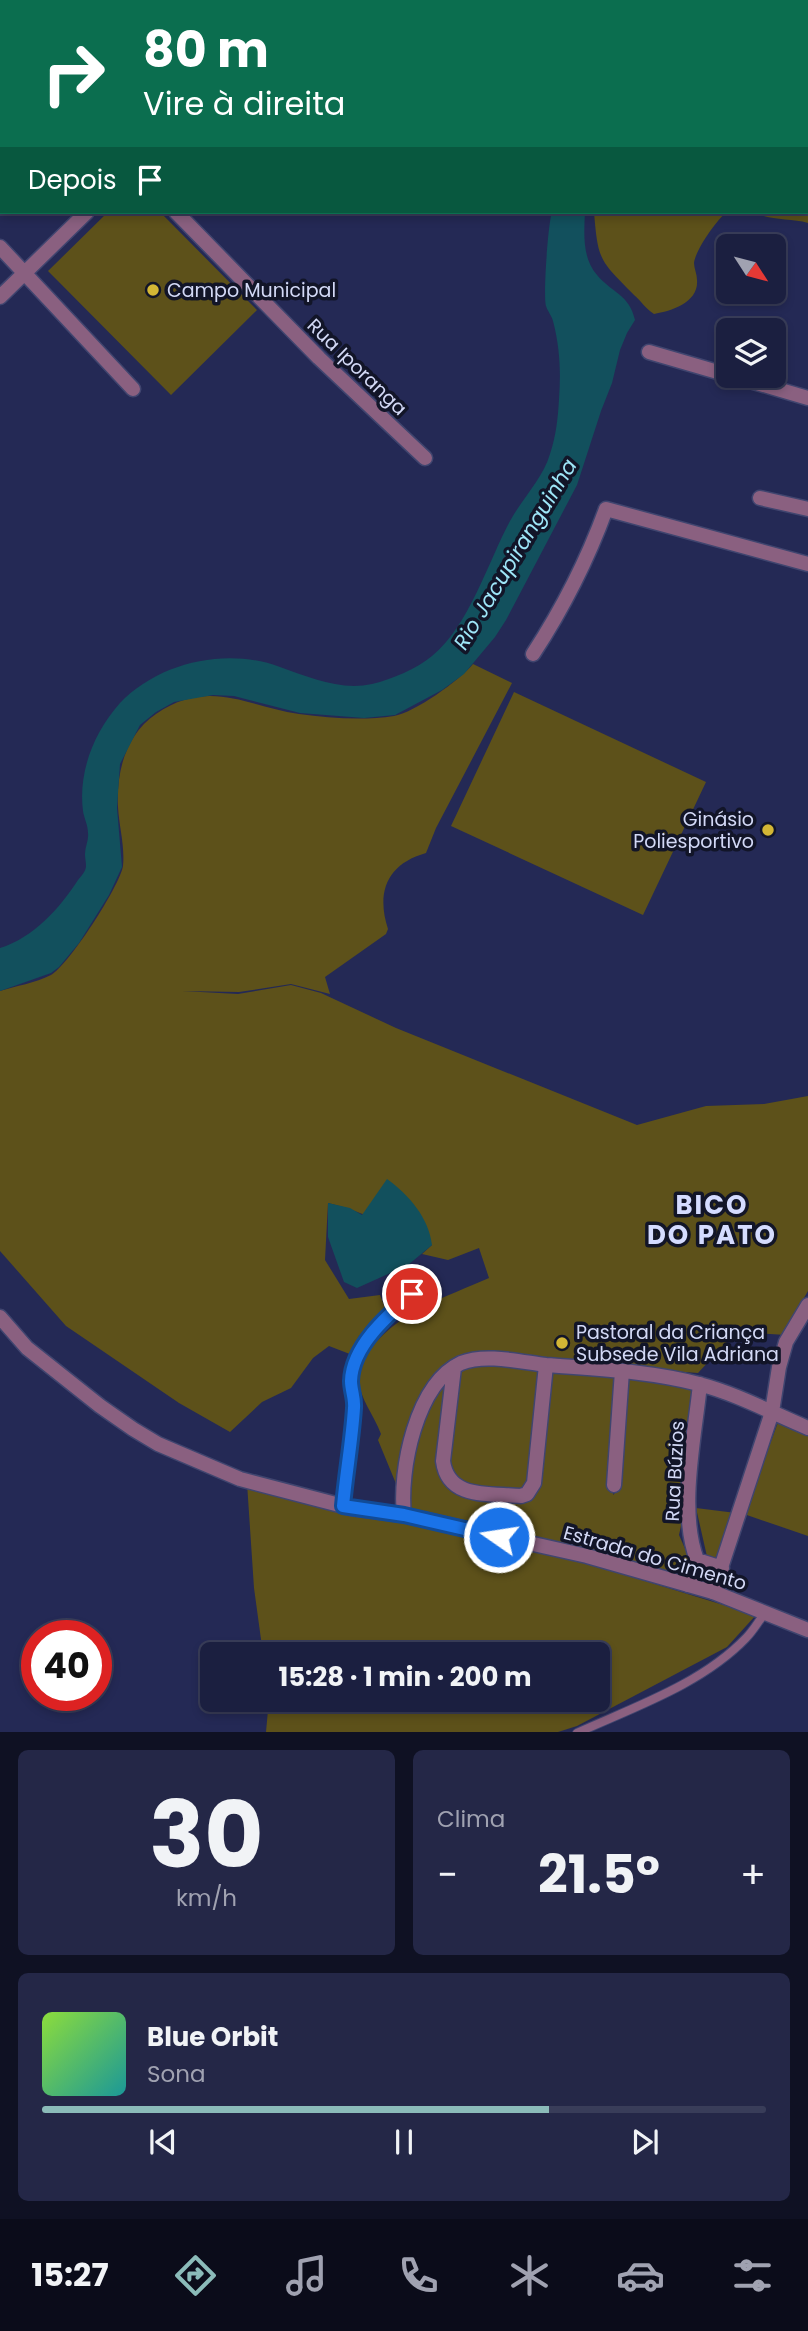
<!DOCTYPE html>
<html lang="pt">
<meta charset="utf-8">
<style>
body{margin:0;font-family:Poppins,sans-serif;background:#242747;color:#f1f3f6;height:100vh;display:flex;flex-direction:column;font-size:26px;white-space:nowrap}
*{box-sizing:border-box;margin:0}
p{font-size:23px;color:#a0a2b1}
.icon{flex:none;width:38px;height:38px;fill:none;stroke:currentColor;stroke-width:2;stroke-linecap:round;stroke-linejoin:round}
.map{position:relative;height:1732px;overflow:hidden}
.panel{display:flex;flex-direction:column;gap:18px;padding:18px;background:#0f1123;flex:1}
.panel>*{flex:none}
.banner{position:absolute;left:0px;top:0px;width:808px;height:214px;box-shadow:0 4px 10px #0003,0 0 0 2px #393d59;background:#0b6e4f;color:#fff;overflow:hidden}
.needle{width:46px;rotate:126deg}
.buttons{position:absolute;left:716px;top:234px;display:grid;gap:14px}
.buttons a{display:grid;place-items:center;width:70px;height:70px;border-radius:10px;background:#1b1f40;box-shadow:0 4px 10px #0003,0 0 0 2px #393d59;font-size:35px}
.speed{position:absolute;left:21px;top:1620px;display:flex;gap:14px;font-size:35px;font-weight:700;text-align:center}
.speed>*{display:grid;place-content:center;width:91px;height:91px;border-radius:50%;background:#1b1f40;box-shadow:0 4px 10px #0003,0 0 0 2px #393d59;line-height:1}
.speed .limit{border:10px solid #d22;background:#fff;color:#111}
.pin{position:absolute;display:grid;place-items:center;width:60px;height:60px;color:#fff;margin:-30px;border:4px solid #fff;border-radius:50%;box-shadow:0 2px 7px #0007}
.me{position:absolute;width:77px;margin:-38px;rotate:283deg;stroke-linejoin:round;filter:drop-shadow(0 0 5px #0008)}
.turn{display:flex;align-items:center;gap:24px;height:147px;padding:0 28px;font-size:32px}
.turn .icon{width:91px;height:91px;stroke-width:2.5}
.turn b{display:block;font-size:49px;line-height:60px}
.then{display:flex;align-items:center;height:66px;padding:0 28px;background:#0003;gap:14px;font-size:26px}
.big{font-size:52px;font-weight:700;line-height:1.1}
.panel .card{flex:1;display:flex;flex-direction:column;justify-content:center;gap:10px;min-width:0;padding:0 24px;border-radius:10px;background:#242747}
.panel .dial{align-items:center;gap:0}
.dial b{font-size:91px;line-height:1}
.song{display:flex;align-items:center;gap:21px}
.cover{width:84px;height:84px;border-radius:10px;background:linear-gradient(135deg,hsl(90 70% 55%),hsl(180 70% 35%))}
.played{height:7px;border-radius:4px;background:linear-gradient(90deg,#8bbbb9 70%,#393d59 70%)}
.keys{display:flex;justify-content:space-around;direction:ltr}
.heat{display:flex;justify-content:space-between;align-items:center;font-size:38px;direction:ltr}
.panel .tiles{flex:1;display:grid;gap:18px;grid-template-columns:1fr 1fr}
.card:last-child{grid-column:span 2}
.trip{position:absolute;left:200px;top:1642px;width:410px;height:70px;border-radius:10px;background:#1b1f40;box-shadow:0 4px 10px #0003,0 0 0 2px #393d59;font-weight:700;line-height:70px;text-align:center}
.tab-bar{display:flex;height:112px;justify-content:space-around;align-items:center;background:#0b0c1a;color:#a0a2b1}
.tab-bar .icon{width:49px;height:49px}
.tab-bar .selected{color:#8bbbb9}
.tab-bar b{font-size:32px;color:#f1f3f6}
.map>svg:first-child{display:block}
</style>
<div class="map">
<svg width="808" height="1733" viewBox="0 0 808 1733">
<rect width="100%" height="100%" fill="#242955"/>
<path fill="#5d511a" d="M691,0H808V223C791,218 769,221 754,212H807V2H690Z
M108,212H160L257,310L171,395L48,271Z
M594,212H727C717,219 695,251 694,263C694,268 697,274 697,280C699,302 672,311 654,314C645,308 642,302 634,295C600,260 598,262 594,212Z
M473,664L512,683L436,828L426,853C387,864 376,892 388,929L386,934L325,977L330,994L291,984L239,992L182,991L238,994L291,985L321,993L396,1028L637,1125L706,1106L764,1104L808,1096V1291L792,1318L786,1335L736,1332L698,1373L484,1357L434,1380L399,1491L378,1440L381,1434C374,1415 360,1399 358,1379C357,1369 362,1363 367,1354C394,1313 446,1297 489,1278L479,1248L448,1260L422,1254L432,1245C398,1231 364,1211 328,1203L325,1260L349,1299L380,1295L385,1308L359,1336L355,1356L329,1346L313,1358L291,1388L262,1402L230,1432L179,1403L66,1326L0,1251V991C16,986 35,983 51,975C68,966 120,886 123,866C125,846 119,826 118,807C116,772 126,734 156,714C209,678 246,706 299,714C329,718 363,721 394,716C414,713 460,680 473,664Z
M514,692L706,782L643,915L451,826Z
M477,1362L542,1368L526,1494L461,1487L446,1462L456,1369Z
M547,1367L620,1373L613,1495L617,1491L614,1488L622,1377L698,1386L683,1517L679,1535L698,1578L481,1524L407,1509L406,1480L428,1404L448,1379C445,1405 428,1480 455,1494C464,1498 512,1501 525,1503L536,1485Z
M780,1417L808,1430V1536L744,1514Z
M247,1483L405,1519L590,1564L756,1615L727,1647L577,1726L558,1732H266L269,1699H597V1654H263L254,1588Z
M696,1508L736,1513L711,1574Z"/>
<path fill="#12505d" d="M552,212H585C584,233 582,258 597,275C612,293 629,294 635,320L627,333L620,350L612,383L601,411L577,485L506,620L495,637L464,674L442,690L395,715L364,718L300,713L234,696L213,695L174,702L156,712L140,725L120,764L117,808L122,867L109,895L79,943L59,967L51,973L0,991V948C33,938 60,908 78,880C82,875 86,871 86,866C86,862 85,858 85,854C85,847 89,840 88,833C88,825 84,818 83,811C78,772 94,732 120,703C159,662 227,647 280,667C309,677 340,691 372,684C393,679 416,669 432,656C469,626 488,562 510,521C522,499 543,478 550,454C556,436 558,418 559,399C561,372 560,348 553,321C552,316 548,312 546,306C543,296 548,224 552,212Z
M387,1179C409,1195 429,1218 432,1245L408,1265L357,1288L344,1282L328,1237V1203L350,1208L362,1215Z"/>
<g fill="none" stroke-linecap="round" stroke-linejoin="round">
<defs>
<path id="service" d="M343,1505C346,1473 350,1441 354,1409C355,1397 350,1385 352,1372C358,1336 404,1300 432,1280
M577,1733C634,1707 702,1684 746,1638C754,1630 759,1620 766,1612"/>
<path id="minor" d="M300,2L301,0
M176,212L319,358L425,458
M0,247L133,389
M0,297L87,212
M649,352L728,375
M733,376L808,398
M760,498L808,509
M533,654C563,608 587,561 606,509L808,564
M454,1368L443,1461C448,1500 490,1493 521,1496L527,1494L534,1483L546,1365
M700,1384C695,1436 678,1510 697,1560L722,1568
M614,1485L622,1371
M404,1515C399,1470 416,1384 461,1363C485,1353 521,1362 546,1365C597,1369 650,1371 699,1384C737,1394 772,1413 808,1428
M688,1585L697,1560
M713,1592L772,1412L779,1367L786,1342L808,1305"/>
<path id="tertiary" d="M0,1317L27,1348L100,1406L133,1429L158,1444L240,1479L351,1508L404,1515L587,1556L713,1592L808,1630"/>
</defs>
<use href="#service" stroke="#40456f" stroke-width="10"/>
<use href="#minor" stroke="#40456f" stroke-width="17"/>
<use href="#tertiary" stroke="#40456f" stroke-width="17"/>
<use href="#service" stroke="#8a6080" stroke-width="8"/>
<use href="#minor" stroke="#8a6080" stroke-width="14"/>
<use href="#tertiary" stroke="#8a6080" stroke-width="14"/>
</g>
<g fill="none" stroke-linecap="round" stroke-linejoin="round">
<defs>
<path id="route" d="M412,1294C388,1315 352,1346 351,1381C351,1390 355,1399 354,1408C352,1440 346,1473 343,1506L404,1515L499,1537"/>
</defs>
<use href="#route" stroke="#114b97" stroke-width="18"/>
<use href="#route" stroke="#1a73e8" stroke-width="12"/>
</g>
<g fill="#d3b635" stroke="#121528" stroke-width="2.5">
<circle cx="153" cy="290" r="7"/>
<circle cx="768" cy="830" r="7"/>
<circle cx="562" cy="1343" r="7"/>
</g>
<g text-anchor="middle" dominant-baseline="central" stroke-width="7" stroke-linejoin="round" paint-order="stroke">
<g font-size="19" fill="#d3d9f6" stroke="#121528" text-anchor="start">
<text x="167" y="290">Campo Municipal</text>
<text x="754" y="819" text-anchor="end">Ginásio<tspan x="754" dy="22">Poliesportivo</tspan></text>
<text x="576" y="1332">Pastoral da Criança<tspan x="576" dy="22">Subsede Vila Adriana</tspan></text>
</g>
<g font-size="19" fill="#d3d9f6" stroke="#121528">
<text transform="translate(357 367) rotate(44)">Rua Iporanga</text>
<text transform="translate(675 1471) rotate(-87)">Rua Búzios</text>
<text transform="translate(655 1558) rotate(16)">Estrada do Cimento</text>
</g>
<g font-size="21" font-style="italic" fill="#9ee6f8" stroke="#121528">
<text transform="translate(515 554) rotate(-59)">Rio Jacupiranguinha</text>
</g>
<g font-size="26" font-weight="bold" letter-spacing="2" fill="#d5dcff" stroke="#121528">
<text x="712" y="1205">BICO<tspan x="712" dy="30">DO PATO</tspan></text>
</g>
</g>
</svg>
<div class="buttons">
<a><svg class="needle" viewBox="-14 -14 28 28"><path d="M0-13l5 13h-10z" fill="#e53935"/><path d="M0 13l5-13h-10z" fill="#a0a2b1"/></svg></a>
<a><svg class="icon" aria-label="layers" viewBox="0 0 24 24"><path d="M12 4l9 5-9 5-9-5zM3 14l9 5 9-5"/></svg></a>
</div>
<div class="speed"><div class="limit">40</div></div>
<div class="pin" style="left:412px;top:1294px;background:#d93025"><svg class="icon" aria-label="arrive" viewBox="0 0 24 24"><path d="M6 21V4h12l-3 4 3 4H6"/></svg></div>
<svg class="me" style="left:499px;top:1537px" viewBox="-20 -20 40 40"><circle r="17" fill="#1a73e8" stroke="#fff" stroke-width="3"/><path d="M0-11L8 9 0 5-8 9z" fill="#fff"/></svg>
<div class="trip">15:28 · 1 min · 200 m</div>
<div class="banner">
<div class="turn"><svg class="icon" aria-label="right" viewBox="0 0 24 24"><path d="M7 20v-9h11M14 6l5 5-5 5"/></svg><div><b>80 m</b>Vire à direita</div></div>
<div class="then">Depois<svg class="icon" aria-label="arrive" viewBox="0 0 24 24"><path d="M6 21V4h12l-3 4 3 4H6"/></svg></div>
</div>
</div>
<section class="panel">
<div class="tiles">
<div class="card dial"><b>30</b><p>km/h</p></div>
<div class="card"><p>Clima</p>
<div class="heat"><a>−</a><b class="big">21.5°</b><a>+</a></div>
</div>
<div class="card">
<div class="song"><i class="cover"></i><div><b>Blue Orbit</b><p>Sona</p></div></div>
<div class="played"></div>
<div class="keys"><svg class="icon" aria-label="previous" viewBox="0 0 24 24"><path d="M18 5L8 12l10 7zM5 5v14"/></svg><svg class="icon" aria-label="pause" viewBox="0 0 24 24"><path d="M8 5v14M16 5v14"/></svg><svg class="icon" aria-label="next" viewBox="0 0 24 24"><path d="M6 5l10 7-10 7zM19 5v14"/></svg></div>
</div>
</div>
</section>
<nav class="tab-bar">
<b>15:27</b>
<svg class="icon selected" aria-label="directions" viewBox="0 0 24 24"><path d="M12 3l9 9-9 9-9-9zM9 14v-3h6M13 9l2 2-2 2"/></svg>
<svg class="icon" aria-label="music" viewBox="0 0 24 24"><path d="M9 18V5l10-2v13"/><circle cx="6" cy="18" r="3"/><circle cx="16" cy="16" r="3"/></svg>
<svg class="icon" aria-label="phone" viewBox="0 0 24 24"><path d="M5 4h4l2 5-3 2q2 4 5 5l2-3 5 2v4C11 20 4 13 5 4z"/></svg>
<svg class="icon" aria-label="climate" viewBox="0 0 24 24"><path d="M12 3v18M4 7l16 10M4 17L20 7"/></svg>
<svg class="icon" aria-label="car" viewBox="0 0 24 24"><path d="M5 17H2v-5l4-1 3-4h7l3 4 3 1v5h-3M9 17h6M6 11h13"/><circle cx="7" cy="17" r="2"/><circle cx="17" cy="17" r="2"/></svg>
<svg class="icon" aria-label="filters" viewBox="0 0 24 24"><path d="M4 7h16M4 17h16"/><circle cx="9" cy="7" r="2"/><circle cx="15" cy="17" r="2"/></svg>
</nav>
